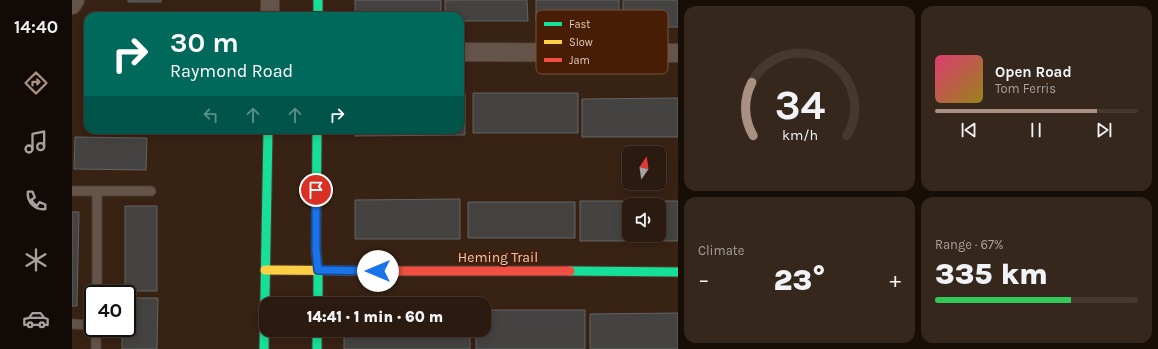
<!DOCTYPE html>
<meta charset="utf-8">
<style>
body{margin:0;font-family:Karla,sans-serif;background:#36271d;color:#f1f3f6;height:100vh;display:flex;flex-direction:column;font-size:15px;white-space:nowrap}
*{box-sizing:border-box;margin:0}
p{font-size:13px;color:#a5a19e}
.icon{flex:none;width:22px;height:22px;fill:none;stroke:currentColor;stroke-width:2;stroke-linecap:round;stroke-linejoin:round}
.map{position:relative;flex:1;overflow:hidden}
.side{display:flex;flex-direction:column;gap:6px;padding:6px;background:#170e08;width:480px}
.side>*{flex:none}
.guide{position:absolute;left:12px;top:12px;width:380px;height:122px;border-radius:12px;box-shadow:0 2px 10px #0003,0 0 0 1px #46382f;background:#00695c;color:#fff;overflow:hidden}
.needle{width:26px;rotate:13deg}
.buttons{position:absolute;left:550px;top:146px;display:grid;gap:8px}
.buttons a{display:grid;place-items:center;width:44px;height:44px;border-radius:8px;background:#2a1a0f;box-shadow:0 2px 10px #0003,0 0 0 1px #46382f;font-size:20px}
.speed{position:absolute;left:12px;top:285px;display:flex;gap:8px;font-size:20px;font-weight:700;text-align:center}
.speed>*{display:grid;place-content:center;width:52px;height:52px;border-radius:50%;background:#2a1a0f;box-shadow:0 2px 10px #0003,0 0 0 1px #46382f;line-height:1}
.speed .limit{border:2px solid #111;border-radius:6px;background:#fff;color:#111}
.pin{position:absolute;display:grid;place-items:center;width:34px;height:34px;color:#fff;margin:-17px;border:2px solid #fff;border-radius:50%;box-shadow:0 1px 4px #0007}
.me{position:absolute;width:44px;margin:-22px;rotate:270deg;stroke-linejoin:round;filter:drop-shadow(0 0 3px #0008)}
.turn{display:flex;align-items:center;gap:14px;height:84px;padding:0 20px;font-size:18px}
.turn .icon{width:52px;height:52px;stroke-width:2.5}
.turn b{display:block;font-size:28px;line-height:34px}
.lanes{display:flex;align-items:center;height:38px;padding:0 20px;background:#0003;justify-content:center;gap:20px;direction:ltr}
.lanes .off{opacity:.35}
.big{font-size:30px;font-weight:800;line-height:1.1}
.side .widget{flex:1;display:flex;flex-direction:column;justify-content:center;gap:6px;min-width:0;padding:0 14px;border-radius:12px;background:#36271d}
.side .dial{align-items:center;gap:0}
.dial svg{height:104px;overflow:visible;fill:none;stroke:#46382f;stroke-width:7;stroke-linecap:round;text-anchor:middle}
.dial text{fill:#f1f3f6;stroke:none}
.song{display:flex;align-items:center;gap:12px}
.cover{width:48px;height:48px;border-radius:6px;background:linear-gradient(135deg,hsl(340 70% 55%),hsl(50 70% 35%))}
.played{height:4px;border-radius:2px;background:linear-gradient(90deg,#aa9082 80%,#46382f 80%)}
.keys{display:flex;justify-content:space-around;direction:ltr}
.heat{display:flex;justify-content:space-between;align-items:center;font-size:22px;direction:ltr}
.charge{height:6px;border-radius:3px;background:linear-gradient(90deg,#34c759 67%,#46382f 0)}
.side .tiles{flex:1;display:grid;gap:6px;grid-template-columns:repeat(2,1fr)}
.trip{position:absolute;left:187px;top:297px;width:232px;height:40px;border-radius:12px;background:#2a1a0f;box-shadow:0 2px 10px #0003,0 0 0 1px #46382f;font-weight:800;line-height:40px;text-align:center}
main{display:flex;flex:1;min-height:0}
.dock{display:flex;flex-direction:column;width:72px;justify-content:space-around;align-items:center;background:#110a06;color:#a5a19e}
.dock .icon{width:28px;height:28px}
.dock .current{color:#aa9082}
.dock b{font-size:18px;color:#f1f3f6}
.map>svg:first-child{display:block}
</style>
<main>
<nav class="dock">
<b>14:40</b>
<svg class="icon current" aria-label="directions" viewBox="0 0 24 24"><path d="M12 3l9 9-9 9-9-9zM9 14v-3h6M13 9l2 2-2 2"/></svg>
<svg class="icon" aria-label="music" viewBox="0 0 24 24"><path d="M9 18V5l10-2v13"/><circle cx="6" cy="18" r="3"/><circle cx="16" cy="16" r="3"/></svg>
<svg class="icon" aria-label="phone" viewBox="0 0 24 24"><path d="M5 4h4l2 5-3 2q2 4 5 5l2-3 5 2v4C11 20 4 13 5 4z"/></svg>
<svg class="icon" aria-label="climate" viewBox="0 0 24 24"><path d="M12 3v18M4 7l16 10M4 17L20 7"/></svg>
<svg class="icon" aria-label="car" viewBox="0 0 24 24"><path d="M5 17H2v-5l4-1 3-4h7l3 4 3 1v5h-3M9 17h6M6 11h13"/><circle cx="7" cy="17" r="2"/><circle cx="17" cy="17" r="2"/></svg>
</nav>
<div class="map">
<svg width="606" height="349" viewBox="0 0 606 349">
<rect width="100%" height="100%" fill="#382214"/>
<path fill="#444341" stroke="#636463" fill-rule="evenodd" d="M56,0H89V2H56Z
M283,0H369V14H283Z
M373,0H455L456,21H388V16H373Z
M464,0H547V21H464Z
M551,0H606V27H551Z
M388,93H393V135L283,136V130H388Z
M401,93H506V133H401Z
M606,98V137H510V99Z
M3,137L75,138L74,170L2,169Z
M388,199V239H283V200Z
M508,201H606V241H508ZM557,205H587V235H557Z
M396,202H503V238H396Z
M53,206H85V291H53Z
M0,212H7L5,306H0Z
M55,298H86L85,349H50V328H55Z
M412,310H513V349H404V330H412Z
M606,313V349H518V314Z
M272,330H398V349H272Z"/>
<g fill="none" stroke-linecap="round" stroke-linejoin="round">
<defs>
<path id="lane" d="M0,191H79
M25,294V191
M0,324L21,325
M24,349V328"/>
<path id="street" d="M0,5L3,0
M198,16V0
M388,52L606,53"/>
<path id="fast" d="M246,0V16
M245,130L244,250L246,270V304
M498,271L606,272
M245,330V349
M192,349L196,130"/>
<path id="slow" d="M193,270L325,271"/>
<path id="jam" d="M325,271H498"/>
</defs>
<use href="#lane" stroke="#4e3c33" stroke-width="11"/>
<use href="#street" stroke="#4e3c33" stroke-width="20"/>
<use href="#fast" stroke="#4e3c33" stroke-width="11"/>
<use href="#slow" stroke="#4e3c33" stroke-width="11"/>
<use href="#jam" stroke="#4e3c33" stroke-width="11"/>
<use href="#lane" stroke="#65544a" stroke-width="9"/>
<use href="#street" stroke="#65544a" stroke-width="18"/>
<use href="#fast" stroke="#16e098" stroke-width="9"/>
<use href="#slow" stroke="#ffcf43" stroke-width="9"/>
<use href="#jam" stroke="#f24e42" stroke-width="9"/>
</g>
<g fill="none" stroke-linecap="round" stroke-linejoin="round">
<defs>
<path id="route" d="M244,190V250L246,270L306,271"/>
</defs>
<use href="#route" stroke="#114b97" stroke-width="10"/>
<use href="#route" stroke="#1a73e8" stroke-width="7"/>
</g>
<g text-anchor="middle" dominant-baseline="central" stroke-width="4" stroke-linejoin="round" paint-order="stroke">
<g font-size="14" fill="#e7ccbe" stroke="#471e05">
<text x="426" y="257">Heming Trail</text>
</g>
</g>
<rect x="464" y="10" width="132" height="64" rx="6" fill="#471e05" stroke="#77523c" stroke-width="1"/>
<rect x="472" y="22" width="18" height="4" fill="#16e098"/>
<rect x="472" y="40" width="18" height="4" fill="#ffcf43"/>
<rect x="472" y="58" width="18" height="4" fill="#f24e42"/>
<g font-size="11" fill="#e7ccbe">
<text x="497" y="28">Fast</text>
<text x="497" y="46">Slow</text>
<text x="497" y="64">Jam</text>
</g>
</svg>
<div class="buttons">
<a><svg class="needle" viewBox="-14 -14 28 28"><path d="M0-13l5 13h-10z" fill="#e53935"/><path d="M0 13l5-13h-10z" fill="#a5a19e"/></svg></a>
<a><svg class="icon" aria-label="sound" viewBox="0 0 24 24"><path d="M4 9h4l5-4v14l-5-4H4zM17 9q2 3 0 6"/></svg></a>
</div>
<div class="speed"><div class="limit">40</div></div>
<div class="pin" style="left:244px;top:190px;background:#d93025"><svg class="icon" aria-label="arrive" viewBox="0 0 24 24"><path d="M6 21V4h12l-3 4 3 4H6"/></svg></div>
<svg class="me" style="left:306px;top:271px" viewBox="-20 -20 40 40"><circle r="19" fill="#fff"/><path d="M0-13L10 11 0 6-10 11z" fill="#1a73e8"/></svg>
<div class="trip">14:41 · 1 min · 60 m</div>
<div class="guide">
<div class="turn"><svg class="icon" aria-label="right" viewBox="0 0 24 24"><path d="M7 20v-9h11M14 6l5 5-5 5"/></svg><div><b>30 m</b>Raymond Road</div></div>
<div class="lanes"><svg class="icon off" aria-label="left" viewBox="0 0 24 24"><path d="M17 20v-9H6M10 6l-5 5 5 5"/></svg><svg class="icon off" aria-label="ahead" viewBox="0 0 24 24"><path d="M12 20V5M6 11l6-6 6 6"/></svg><svg class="icon off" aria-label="ahead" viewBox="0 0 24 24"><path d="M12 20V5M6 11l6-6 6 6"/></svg><svg class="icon" aria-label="right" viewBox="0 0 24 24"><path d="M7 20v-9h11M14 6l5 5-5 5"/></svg></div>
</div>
</div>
<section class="side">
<div class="tiles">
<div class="widget dial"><svg viewBox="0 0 100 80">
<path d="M14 69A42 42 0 1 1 86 69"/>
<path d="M14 69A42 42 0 0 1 13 28" stroke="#aa9082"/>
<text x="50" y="56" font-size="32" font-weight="700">34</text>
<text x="50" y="72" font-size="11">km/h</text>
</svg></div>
<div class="widget">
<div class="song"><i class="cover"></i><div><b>Open Road</b><p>Tom Ferris</p></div></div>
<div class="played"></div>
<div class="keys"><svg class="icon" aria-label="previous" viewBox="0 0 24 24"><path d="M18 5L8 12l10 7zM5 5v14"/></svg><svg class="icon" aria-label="pause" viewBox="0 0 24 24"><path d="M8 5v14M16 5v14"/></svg><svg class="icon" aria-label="next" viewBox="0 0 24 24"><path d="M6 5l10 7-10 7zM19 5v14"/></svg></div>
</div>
<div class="widget"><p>Climate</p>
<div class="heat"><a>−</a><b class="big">23°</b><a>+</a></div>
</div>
<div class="widget"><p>Range · 67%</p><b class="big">335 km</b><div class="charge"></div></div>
</div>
</section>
</main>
